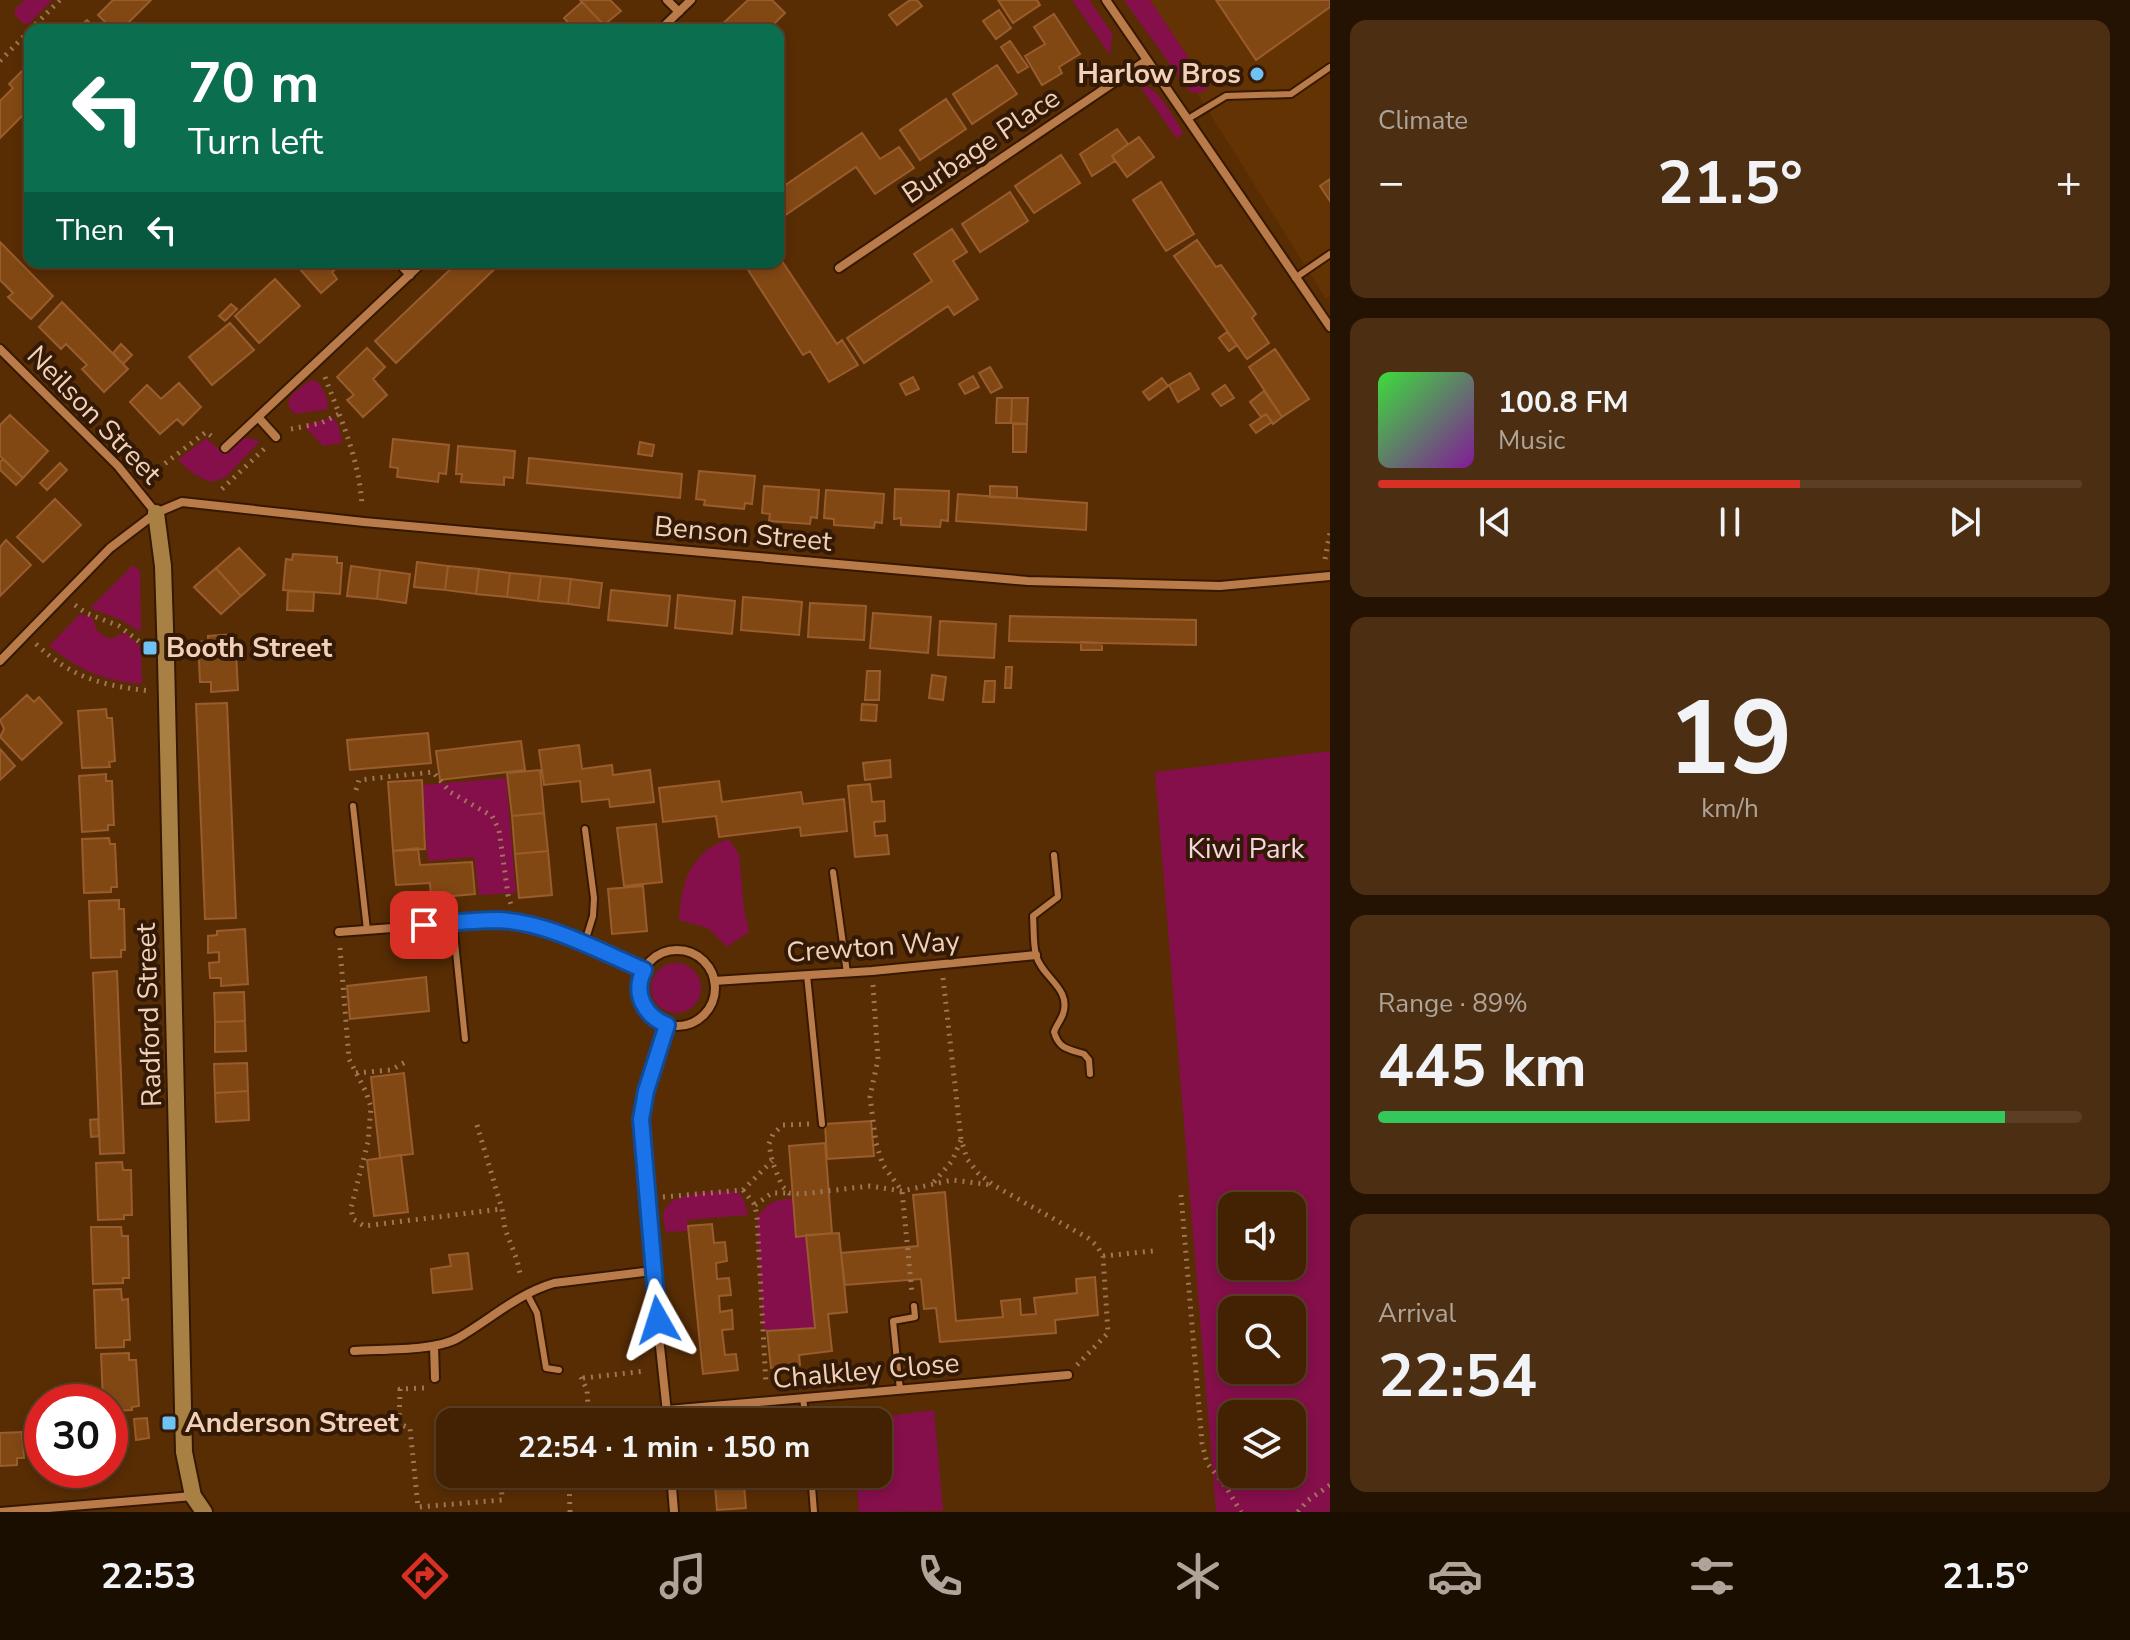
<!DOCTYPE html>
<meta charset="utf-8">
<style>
body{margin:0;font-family:"Nunito Sans",sans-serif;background:#4c2f12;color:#f1f3f6;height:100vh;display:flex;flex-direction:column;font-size:30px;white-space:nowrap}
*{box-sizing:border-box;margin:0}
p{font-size:26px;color:#aea49a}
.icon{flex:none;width:44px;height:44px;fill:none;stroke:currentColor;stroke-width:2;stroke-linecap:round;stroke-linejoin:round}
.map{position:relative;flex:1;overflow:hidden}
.side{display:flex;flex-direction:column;gap:20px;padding:20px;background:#241302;width:800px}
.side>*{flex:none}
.banner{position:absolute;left:24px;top:24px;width:760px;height:244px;border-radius:16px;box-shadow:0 4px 12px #0003,0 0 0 2px #5a3f25;background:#0b6e4f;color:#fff;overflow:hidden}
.fabs{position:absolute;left:1218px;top:1192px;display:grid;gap:16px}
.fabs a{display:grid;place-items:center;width:88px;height:88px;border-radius:16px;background:#422203;box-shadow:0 4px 12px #0003,0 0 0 2px #5a3f25;font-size:40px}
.speed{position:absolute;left:24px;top:1384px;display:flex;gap:16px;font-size:40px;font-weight:700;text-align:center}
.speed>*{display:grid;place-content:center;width:104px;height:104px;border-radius:50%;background:#422203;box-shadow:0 4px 12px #0003,0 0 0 2px #5a3f25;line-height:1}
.speed .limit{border:12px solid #d22;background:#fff;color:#111}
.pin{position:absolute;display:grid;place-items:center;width:68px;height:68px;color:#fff;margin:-34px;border-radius:16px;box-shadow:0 4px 12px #0006}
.me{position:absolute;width:88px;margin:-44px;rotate:354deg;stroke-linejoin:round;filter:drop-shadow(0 0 6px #0008)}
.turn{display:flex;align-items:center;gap:28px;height:168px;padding:0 32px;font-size:36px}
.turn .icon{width:104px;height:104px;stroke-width:2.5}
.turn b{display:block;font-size:56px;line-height:68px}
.then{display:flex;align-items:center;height:76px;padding:0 32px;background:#0003;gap:16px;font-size:30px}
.big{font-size:60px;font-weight:700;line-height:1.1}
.side .tile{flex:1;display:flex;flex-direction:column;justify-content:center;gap:12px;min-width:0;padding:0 28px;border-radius:16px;background:#4c2f12}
.side .dial{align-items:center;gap:0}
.dial b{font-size:104px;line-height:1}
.song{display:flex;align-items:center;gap:24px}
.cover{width:96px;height:96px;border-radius:12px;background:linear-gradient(135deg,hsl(120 70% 55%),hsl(290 70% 35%))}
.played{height:8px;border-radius:4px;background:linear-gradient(90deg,#d93025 60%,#5a3f25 60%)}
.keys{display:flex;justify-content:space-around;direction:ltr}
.heat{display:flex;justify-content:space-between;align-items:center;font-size:44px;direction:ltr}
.charge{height:12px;border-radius:6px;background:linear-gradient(90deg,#34c759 89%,#5a3f25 0)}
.trip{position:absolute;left:436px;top:1408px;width:456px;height:80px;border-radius:16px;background:#422203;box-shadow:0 4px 12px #0003,0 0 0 2px #5a3f25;font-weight:700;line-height:80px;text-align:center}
.dock{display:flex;height:128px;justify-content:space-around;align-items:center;background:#1a0e01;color:#aea49a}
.dock .icon{width:56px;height:56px}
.dock .selected{color:#d93025}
.dock b{font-size:36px;color:#f1f3f6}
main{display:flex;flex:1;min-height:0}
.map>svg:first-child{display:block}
</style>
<main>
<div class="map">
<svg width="1330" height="1512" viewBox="0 0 1330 1512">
<rect width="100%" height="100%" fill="#582d04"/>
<path fill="#643303" d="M1139,0H1330V296L1326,299Z"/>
<path fill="#850f4b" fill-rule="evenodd" d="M25,0H52L30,23L24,24L15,15V9Z
M1072,0H1089L1112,33L1110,55Z
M1124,0H1150L1209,88L1200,93L1190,92Z
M1139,85C1159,85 1172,116 1183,132L1177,139Z
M311,380L318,382C324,391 328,398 328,409L296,414L290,409L288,401L293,393Z
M332,417L338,424L342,443L323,446L304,426Z
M238,436L260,441L225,478L209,482L192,473L178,460L206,438L222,452Z
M133,565L140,571L141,632L121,620L90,608Z
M80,614L93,618C95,630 99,634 110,639L125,633L141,647L142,684C101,680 81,671 49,646Z
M1330,751V1512H1216L1155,772ZM1232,1206H1292V1266H1232ZM1232,1310H1292V1370H1232ZM1232,1414H1292V1474H1232Z
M506,778L516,893L479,895L474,857L428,861L422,785Z
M729,839L739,855L744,909L749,932L727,947L708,928L679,920C681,882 691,851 729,839Z
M651 988a25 25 0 1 1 50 0a25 25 0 1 1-50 0Z
M737,1191L744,1200L748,1215L687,1220L688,1231L666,1232C665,1227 662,1218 664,1212C670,1190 719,1192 737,1191Z
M793,1198L806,1235L815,1328L767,1331L763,1327L757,1218C767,1202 775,1200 793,1198Z
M934,1410L943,1511L859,1512L856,1474H878V1422L851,1421Z"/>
<path fill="#824814" stroke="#995c2c" stroke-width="2" d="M113,0H151L121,30H113L98,15Z
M580,0H610L621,11L604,25Z
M748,0H772L785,13L768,30H716Z
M910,0H917L922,6L897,25L889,15Z
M998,0H1037L1040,5L1013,23Z
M1216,0H1330V7L1256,60Z
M582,2L604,25L599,30H575L564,18Z
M999,10L1011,28L996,39L983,21Z
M1054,14L1080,54L1059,67L1062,73L1042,85L1025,56L1045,44L1034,27Z
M87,20L97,30H76Z
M1010,41L1028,67L1018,73L1001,47Z
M28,65L30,108L0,138V101L13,88L9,84Z
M997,65L1017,94L972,124L953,94Z
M946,99L966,129L920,160L900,130Z
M1117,129L1128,144L1112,156L1115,161L1092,176L1080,154Z
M862,133L880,159L899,147L914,168L875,194L856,167L778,220V190Z
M1139,137L1154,157L1127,177L1112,156Z
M1061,155L1080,183L1034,213L1015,186Z
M1330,179V201L1320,186Z
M1161,182L1194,234L1166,251L1133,200Z
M1010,192L1028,221L980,252L962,224Z
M952,229L967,252L953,261L978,299L954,315L948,306L864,363L847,338L932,281L914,254Z
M1197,240L1216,267L1221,265L1256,314L1252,318L1269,343L1247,359L1174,256Z
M0,242L53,296L31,319L8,297L13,293L0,280Z
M778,255L837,344L842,340L858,365L829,382L810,351L803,355L743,262H778Z
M306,262H344L332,272L337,279L321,293L299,268Z
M458,262H502L396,363L375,341Z
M275,279L300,306L259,343L235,316Z
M62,302L128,369L104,392L82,369L87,365L66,344L61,349L39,327Z
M231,304L237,309L225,321L219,316Z
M230,323L254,350L212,385L189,357Z
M1227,332L1237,345L1229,351L1219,338Z
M121,344L132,355L123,364L113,353Z
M367,348L385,367L373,379L387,395L363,417L347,400L354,395L337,377Z
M1275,349L1309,399L1282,417L1249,367Z
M990,367L1002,387L991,393L979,373Z
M1190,373L1199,389L1178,402L1169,385Z
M973,376L979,387L965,394L959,384Z
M913,377L919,389L906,395L900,384Z
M1162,378L1168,386L1149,400L1143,392Z
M179,383L201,407L183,425L177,419L160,434L130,402L147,385L161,399Z
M1225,385L1234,398L1221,406L1212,394Z
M1264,391L1282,417L1273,424L1266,414L1261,417L1250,402Z
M997,398H1012L1011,423H996Z
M1012,398H1028L1027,424L1011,423Z
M1266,414L1272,422L1256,433L1250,425Z
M10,415L48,451L23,478L0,456V425Z
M1013,424H1027L1026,452H1013Z
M393,439L449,445L446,474L439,473L438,482L397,477L398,468L390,467Z
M640,442L654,445L652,456L638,454Z
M458,446L515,451L513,478L504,477V485L461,482L462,474H456Z
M529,458L682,474L680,498L527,483Z
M3,459L23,478L16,485L0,470V462Z
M60,463L67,470L47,490L40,483Z
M699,471L755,476L752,504L745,503L744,509L704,505L705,500L696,499Z
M764,486L819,490L817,518L811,517L810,524L769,521L770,514L762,513Z
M990,486L1017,487V498L990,497Z
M895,489L949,491L948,521L941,520L940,527L901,525V518L894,519Z
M826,490L884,494L882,523L875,522L874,528L834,525V519L824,518Z
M958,494L1087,503L1086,530L956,521Z
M55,499L81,525L43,562L17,537Z
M6,540L31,565L0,596V547Z
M239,548L265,575L241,596L216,568Z
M293,554L337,557V563H342L340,594L283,590L286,559L292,560Z
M417,562L448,566L445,590L414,587Z
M351,566L380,570L377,599L347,596Z
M448,566L479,569L476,594L445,590Z
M216,568L241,596L221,614L194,587Z
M479,569L510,573L507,597L476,594Z
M380,570L410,574L406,603L377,599Z
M510,573L541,576L538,601L507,597Z
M541,576L571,579L568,604L538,601Z
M571,579L602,583L599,608L568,604Z
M611,590L670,596L667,626L608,620Z
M288,591L314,592L313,611L287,610Z
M678,595L735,601L732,634L675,628Z
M743,597L802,602L799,635L741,630Z
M810,603L866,606L864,640L808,637Z
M873,613L931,617L928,653L870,648Z
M1010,616L1196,620V645L1009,641Z
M940,621L996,624L994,658L938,655Z
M235,634L238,690L211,692V682H200L198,642L208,641V636Z
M1081,642L1102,643V650H1081Z
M1006,667H1012L1011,688H1005Z
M867,671H880L879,700H865Z
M932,675L946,677L943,700L929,698Z
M985,681H995L994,702H983Z
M27,695L34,702L39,697L62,723L22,760L0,737L4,729L0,720Z
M227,703L236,918L205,919L196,704Z
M862,704L877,705L876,721L861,720Z
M106,709L107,718H112L115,761L109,762L110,767L82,768L78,711Z
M428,733L431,763L350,770L347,740Z
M521,741L525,770L440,780L436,751Z
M579,745L582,769L612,765L613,775L650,770L654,802L610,807L609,799L582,802L580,781L544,785L539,750Z
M0,749L15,766L0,780Z
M890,760L891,777L865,780L863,763Z
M540,770L544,813L512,816L507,773Z
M106,774V781H112L114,825H108V830L82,832L79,776Z
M422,780L425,849L393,851L388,782Z
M719,781L722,802L801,792L803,804L844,799L847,831L801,836L800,827L719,837L716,816L663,822L659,788Z
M870,784L872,802L884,801L885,821L874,822L875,836L887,835L889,854L855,857L848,786Z
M544,813L548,851L515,854L512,816Z
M656,824L662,882L624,886L617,828Z
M109,838L110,844H115L117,887H111V892L84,893L82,839Z
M418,848L420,865L472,862L475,894L431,898L430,883L396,885L393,851Z
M548,851L552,895L519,898L515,854Z
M643,886L647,931L612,934L608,889Z
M119,900V909H124L125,950H121V957L91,958L89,901Z
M245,929L248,984L221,986V978H210L209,963L219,962V952L208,953V936L217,935V931Z
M117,971L124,1153L100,1154L93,973Z
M426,977L429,1011L350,1019L347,986Z
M244,992L245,1021L215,1022L214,993Z
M245,1021L246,1051L215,1052V1022Z
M247,1063L248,1091L215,1093L214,1064Z
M404,1073L413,1154L380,1158L371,1077Z
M248,1091L249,1120L216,1122L215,1093Z
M98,1119L99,1136L91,1137L90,1120Z
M871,1121L874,1156L827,1159L825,1124Z
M825,1143L832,1233L796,1237L789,1146Z
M401,1155L408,1212L374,1216L367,1160Z
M122,1162L123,1170H131L132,1215H124V1219L98,1220L96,1163Z
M945,1192L956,1321L1003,1317L1001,1301L1020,1299L1021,1315L1036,1314L1034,1298L1077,1293L1076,1279L1095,1277L1098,1315L1055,1320L1056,1333L940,1342L936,1308L924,1309L921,1279L845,1285L841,1253L918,1246L913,1195Z
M712,1224L714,1243L725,1242L727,1261L716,1263L717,1279L729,1278L731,1295L719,1296L720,1312L732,1310L733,1329L722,1330L725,1355L736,1354L738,1370L703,1374L688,1226Z
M91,1227H121L122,1236H128L129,1278H123V1283L93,1284Z
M839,1233L847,1312L828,1314L832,1351L799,1355L800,1365L771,1368L767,1331L815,1328L806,1235Z
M468,1253L472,1289L433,1293L431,1269L451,1266L449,1255Z
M121,1289L122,1300L128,1299L130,1340H124V1347L96,1348L94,1290Z
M129,1353V1360H136L139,1406L132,1407V1410L110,1411V1402H103L101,1354Z
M147,1418L149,1438L136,1440L134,1419Z
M22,1432L24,1458H17V1465L0,1466V1433Z
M42,1435V1469H40L39,1462H32L30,1436Z
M714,1474H743L746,1508L717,1510Z"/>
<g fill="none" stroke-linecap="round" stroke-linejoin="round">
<defs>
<path id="lane" d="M1188,119L1226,96L1291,94L1330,67
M1295,278L1330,254
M353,806L367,930
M1054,855L1058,897L1033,916C1034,929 1033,943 1036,955C1041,977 1072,988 1063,1014C1061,1020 1056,1026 1054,1032C1059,1049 1068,1049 1084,1054L1089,1060L1090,1074
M833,872L847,973
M453,923L465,1039
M584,945L593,916L594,898L585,829
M807,975L822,1124
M527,1294L537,1313L546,1368L559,1370
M900,1390L893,1321L915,1317L914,1306
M803,1398L806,1422
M811,1474L814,1512"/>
<path id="street" d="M667,0L679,12
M1106,0L1330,327
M660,30L691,0
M398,262L410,275
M839,268L1147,60
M0,349L118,466L156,513
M258,417L276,437
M225,448L423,262
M0,661L110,548L156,513L182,502L364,522L1028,581L1220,586L1330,576
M339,932L500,920L542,929L644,970
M639 988a38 38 0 1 1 76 0a38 38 0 1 1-76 0Z
M714,981L872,971L1036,955
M667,1025L646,1091L641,1119L652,1271L668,1422
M434,1346L435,1378
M354,1351C381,1349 436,1351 458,1338C491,1319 517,1294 554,1283L652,1271
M667,1410L1068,1375
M671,1474L674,1512
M0,1512L193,1496"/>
<path id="secondary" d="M156,513L163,566L166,659L184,1452L193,1496L204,1512"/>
</defs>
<use href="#lane" stroke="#361800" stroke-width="10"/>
<use href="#street" stroke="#361800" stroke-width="12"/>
<use href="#secondary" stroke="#361800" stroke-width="20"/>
<path stroke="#9d7655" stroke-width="5" stroke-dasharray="2 6" stroke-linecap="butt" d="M30,30L60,0
M0,61L30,30
M325,377C341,420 359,458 362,505
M291,429L321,423L339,414
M146,478L206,432L214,438
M222,489L264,449
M1325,559L1330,533
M75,605L86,613L119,626L145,646
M36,644C72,678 101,685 149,691
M356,790L359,780L433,772L450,792L492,816L499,830L508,895L512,908
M340,948L349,1059L366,1092L371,1107L368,1142L351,1208L353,1219L364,1226L502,1209
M943,978L961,1139L967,1159L978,1173L993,1185L1088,1238L1097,1246L1103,1256L1108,1333L1077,1365
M873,985L878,1059L870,1097L876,1143L883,1165L902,1191L912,1293
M356,1073L391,1070L409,1060
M809,1124L783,1125L773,1134L769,1144L772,1161L782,1186L789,1193L801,1194L870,1186L902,1191L952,1180L992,1185
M477,1125L502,1209L505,1229L517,1260L521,1278
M934,1182L952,1161L961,1140
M743,1190L755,1205L757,1218L766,1385
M1181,1195L1202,1443L1207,1463L1226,1487L1241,1512
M663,1197L743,1190L772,1161
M755,1205L772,1193H789
M1103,1256L1153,1251
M581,1377L587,1390L589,1422
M583,1378L646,1371
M424,1388L400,1389L399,1424L410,1428L418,1507L502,1500L501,1474
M442,1421L458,1422
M570,1512L569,1480L573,1474
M1298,1512L1307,1501L1330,1485"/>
<use href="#lane" stroke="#ba7b4b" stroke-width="6"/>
<use href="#street" stroke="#ba7b4b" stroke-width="8"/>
<use href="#secondary" stroke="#a98044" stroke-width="16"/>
</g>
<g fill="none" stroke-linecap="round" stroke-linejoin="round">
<defs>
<path id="route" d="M424,925C448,923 474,920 498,920C548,922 599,951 644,970C632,994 645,1016 667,1025L646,1091L641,1119L658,1320"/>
</defs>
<use href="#route" stroke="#114b97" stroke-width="20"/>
<use href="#route" stroke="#1a73e8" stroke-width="14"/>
</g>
<g fill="#6fc2f4" stroke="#331a06" stroke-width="3">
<circle cx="1257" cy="74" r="8"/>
<rect x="142" y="640" width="16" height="16" rx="4"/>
<rect x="161" y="1415" width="16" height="16" rx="4"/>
</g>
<g text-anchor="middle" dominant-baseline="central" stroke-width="8" stroke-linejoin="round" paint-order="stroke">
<g font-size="28" font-weight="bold" fill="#f3d1b9" stroke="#331a06" text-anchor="start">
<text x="1241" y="74" text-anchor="end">Harlow Bros</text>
<text x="166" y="648">Booth Street</text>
<text x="185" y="1423">Anderson Street</text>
</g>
<g font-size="28" fill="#f3d1b9" stroke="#331a06">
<text transform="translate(981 146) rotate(-34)">Burbage Place</text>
<text transform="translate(94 415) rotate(46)">Neilson Street</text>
<text transform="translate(743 534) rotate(5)">Benson Street</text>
<text transform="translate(873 947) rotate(-4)">Crewton Way</text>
<text transform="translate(149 1015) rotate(-92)">Radford Street</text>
<text transform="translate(866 1371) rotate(-5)">Chalkley Close</text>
</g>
<g font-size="28" fill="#f5d5df" stroke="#331a06">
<text x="1246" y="849">Kiwi Park</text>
</g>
</g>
</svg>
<div class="fabs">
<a><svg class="icon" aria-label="sound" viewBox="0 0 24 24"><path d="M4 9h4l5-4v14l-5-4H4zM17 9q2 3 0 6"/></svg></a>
<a><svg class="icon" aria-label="search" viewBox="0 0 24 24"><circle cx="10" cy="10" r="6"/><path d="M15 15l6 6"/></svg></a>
<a><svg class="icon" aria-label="layers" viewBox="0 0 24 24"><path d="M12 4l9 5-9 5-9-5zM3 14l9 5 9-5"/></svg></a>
</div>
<div class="speed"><div class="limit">30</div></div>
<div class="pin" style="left:424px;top:925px;background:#d93025"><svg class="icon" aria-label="arrive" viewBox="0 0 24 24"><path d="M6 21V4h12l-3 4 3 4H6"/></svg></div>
<svg class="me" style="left:658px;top:1320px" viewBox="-20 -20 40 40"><path d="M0-17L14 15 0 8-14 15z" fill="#1a73e8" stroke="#fff" stroke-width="4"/></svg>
<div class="trip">22:54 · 1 min · 150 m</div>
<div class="banner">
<div class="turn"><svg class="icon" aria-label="left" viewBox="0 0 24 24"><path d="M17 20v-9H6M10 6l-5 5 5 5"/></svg><div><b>70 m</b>Turn left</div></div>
<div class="then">Then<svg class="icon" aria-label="left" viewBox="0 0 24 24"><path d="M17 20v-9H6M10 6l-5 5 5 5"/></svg></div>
</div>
</div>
<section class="side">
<div class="tile"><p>Climate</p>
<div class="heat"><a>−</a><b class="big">21.5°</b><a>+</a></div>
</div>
<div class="tile">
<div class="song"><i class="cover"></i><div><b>100.8 FM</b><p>Music</p></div></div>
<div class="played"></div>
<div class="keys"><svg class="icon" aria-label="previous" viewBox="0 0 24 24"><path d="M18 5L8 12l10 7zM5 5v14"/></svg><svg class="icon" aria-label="pause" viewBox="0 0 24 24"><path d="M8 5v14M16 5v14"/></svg><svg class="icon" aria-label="next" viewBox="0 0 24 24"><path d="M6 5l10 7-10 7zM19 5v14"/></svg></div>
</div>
<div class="tile dial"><b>19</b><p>km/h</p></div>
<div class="tile"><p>Range · 89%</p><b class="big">445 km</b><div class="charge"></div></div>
<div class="tile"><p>Arrival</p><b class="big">22:54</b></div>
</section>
</main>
<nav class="dock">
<b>22:53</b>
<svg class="icon selected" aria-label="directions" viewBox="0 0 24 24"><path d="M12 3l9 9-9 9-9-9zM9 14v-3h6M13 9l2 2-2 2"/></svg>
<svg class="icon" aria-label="music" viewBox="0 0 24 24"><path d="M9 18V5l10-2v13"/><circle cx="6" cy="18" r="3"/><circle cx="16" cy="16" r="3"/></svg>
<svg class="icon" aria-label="phone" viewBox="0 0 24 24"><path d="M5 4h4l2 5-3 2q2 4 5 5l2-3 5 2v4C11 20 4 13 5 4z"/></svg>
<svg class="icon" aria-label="climate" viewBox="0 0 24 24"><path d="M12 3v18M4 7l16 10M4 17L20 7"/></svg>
<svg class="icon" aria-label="car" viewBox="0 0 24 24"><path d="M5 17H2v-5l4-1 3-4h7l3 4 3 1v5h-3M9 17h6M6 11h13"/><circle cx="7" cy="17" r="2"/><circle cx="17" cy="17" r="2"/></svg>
<svg class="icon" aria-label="filters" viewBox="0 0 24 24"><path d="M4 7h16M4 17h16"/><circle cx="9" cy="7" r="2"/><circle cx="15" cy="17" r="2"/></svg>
<b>21.5°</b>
</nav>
